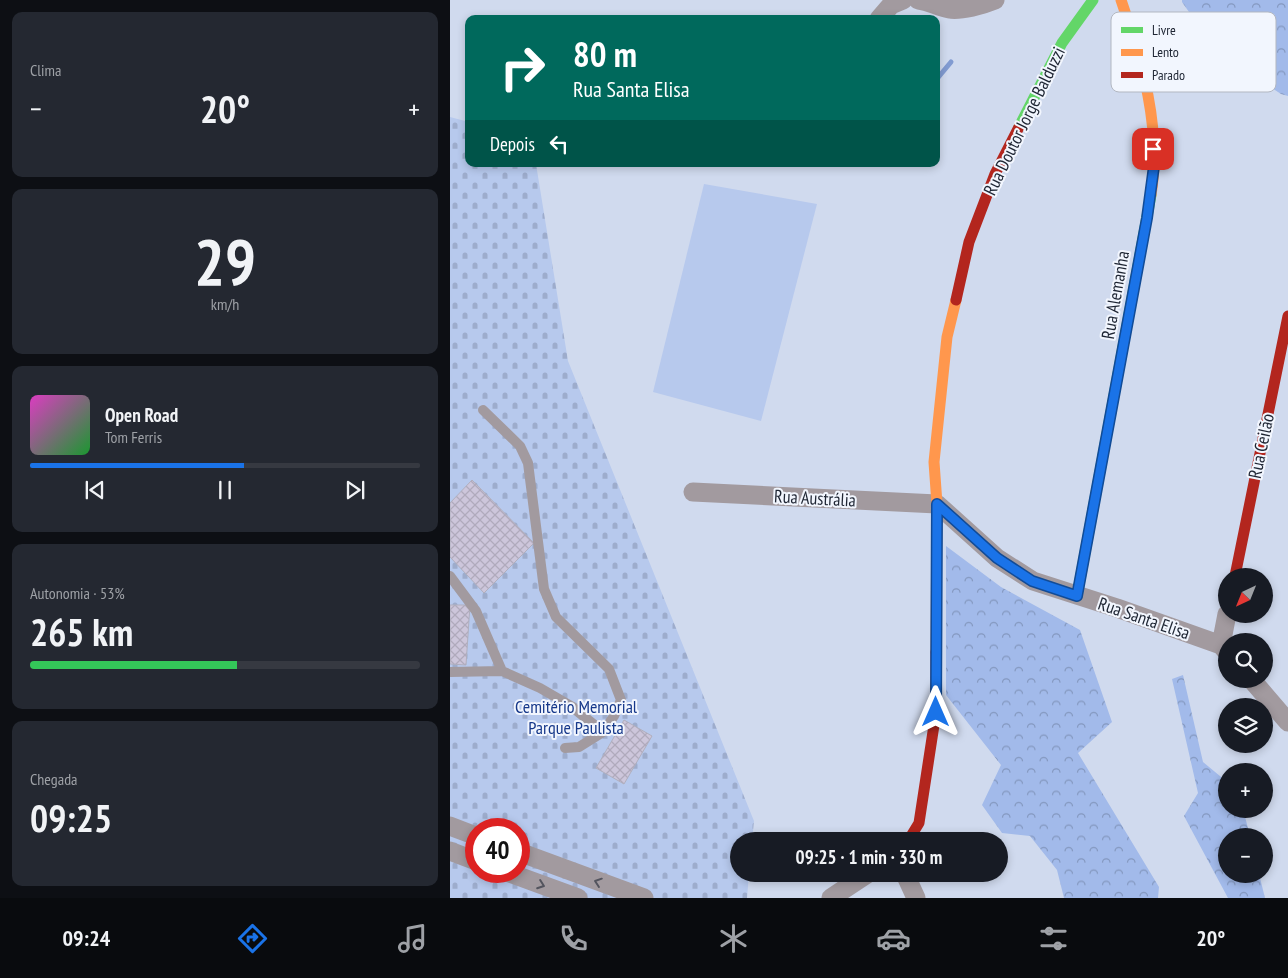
<!DOCTYPE html>
<html lang="pt">
<meta charset="utf-8">
<style>
body{margin:0;font-family:"PT Sans Narrow",sans-serif;background:#242831;color:#f1f3f6;height:100vh;display:flex;flex-direction:column;font-size:19px;white-space:nowrap}
*{box-sizing:border-box;margin:0}
p{font-size:16px;color:#9ea1a6}
.icon{flex:none;width:28px;height:28px;fill:none;stroke:currentColor;stroke-width:2;stroke-linecap:round;stroke-linejoin:round}
.map{position:relative;flex:1;overflow:hidden}
.side{display:flex;flex-direction:column;gap:12px;padding:12px;background:#0d0f14;width:450px}
.side>*{flex:none}
.top-card{position:absolute;left:15px;top:15px;width:475px;height:152px;border-radius:10px;box-shadow:0 2px 8px #0003;background:#00695c;color:#fff;overflow:hidden}
.needle{width:32px;rotate:223deg}
.fabs{position:absolute;left:768px;top:568px;display:grid;gap:10px}
.fabs a{display:grid;place-items:center;width:55px;height:55px;border-radius:50%;background:#171b24;box-shadow:0 2px 8px #0003;font-size:25px}
.speed{position:absolute;left:15px;top:818px;display:flex;gap:10px;font-size:25px;font-weight:700;text-align:center}
.speed>*{display:grid;place-content:center;width:65px;height:65px;border-radius:50%;background:#171b24;box-shadow:0 2px 8px #0003;line-height:1}
.speed .limit{border:8px solid #d22;background:#fff;color:#111}
.pin{position:absolute;display:grid;place-items:center;width:42px;height:42px;color:#fff;margin:-21px;border-radius:10px;box-shadow:0 2px 8px #0006}
.me{position:absolute;width:55px;margin:-28px;rotate:0deg;stroke-linejoin:round;filter:drop-shadow(0 0 4px #0008)}
.turn{display:flex;align-items:center;gap:18px;height:105px;padding:0 25px;font-size:22px}
.turn .icon{width:65px;height:65px;stroke-width:2.5}
.turn b{display:block;font-size:35px;line-height:42px}
.then{display:flex;align-items:center;height:48px;padding:0 25px;background:#0003;gap:10px;font-size:19px}
.big{font-size:38px;font-weight:800;line-height:1.1}
.side .widget{flex:1;display:flex;flex-direction:column;justify-content:center;gap:8px;min-width:0;padding:0 18px;border-radius:10px;background:#242831}
.side .dial{align-items:center;gap:0}
.dial b{font-size:65px;line-height:1}
.song{display:flex;align-items:center;gap:15px}
.cover{width:60px;height:60px;border-radius:8px;background:linear-gradient(135deg,hsl(310 70% 55%),hsl(130 70% 35%))}
.played{height:5px;border-radius:2px;background:linear-gradient(90deg,#1a73e8 55%,#363941 55%)}
.keys{display:flex;justify-content:space-around;direction:ltr}
.heat{display:flex;justify-content:space-between;align-items:center;font-size:28px;direction:ltr}
.charge{height:8px;border-radius:4px;background:linear-gradient(90deg,#34c759 53%,#363941 0)}
.trip{position:absolute;left:280px;top:832px;width:278px;height:50px;border-radius:25px;background:#171b24;box-shadow:0 2px 8px #0003;font-weight:800;line-height:50px;text-align:center}
.dock{display:flex;height:80px;justify-content:space-around;align-items:center;background:#090b0e;color:#9ea1a6}
.dock .icon{width:35px;height:35px}
.dock .on{color:#1a73e8}
.dock b{font-size:22px;color:#f1f3f6}
main{display:flex;flex:1;min-height:0}
.map>svg:first-child{display:block}
</style>
<main>
<section class="side">
<div class="widget"><p>Clima</p>
<div class="heat"><a>−</a><b class="big">20°</b><a>+</a></div>
</div>
<div class="widget dial"><b>29</b><p>km/h</p></div>
<div class="widget">
<div class="song"><i class="cover"></i><div><b>Open Road</b><p>Tom Ferris</p></div></div>
<div class="played"></div>
<div class="keys"><svg class="icon" aria-label="previous" viewBox="0 0 24 24"><path d="M18 5L8 12l10 7zM5 5v14"/></svg><svg class="icon" aria-label="pause" viewBox="0 0 24 24"><path d="M8 5v14M16 5v14"/></svg><svg class="icon" aria-label="next" viewBox="0 0 24 24"><path d="M6 5l10 7-10 7zM19 5v14"/></svg></div>
</div>
<div class="widget"><p>Autonomia · 53%</p><b class="big">265 km</b><div class="charge"></div></div>
<div class="widget"><p>Chegada</p><b class="big">09:25</b></div>
</section>
<div class="map">
<svg width="838" height="898" viewBox="0 0 838 898">
<defs>
<pattern id="forest-crowns" width="20" height="18" patternUnits="userSpaceOnUse" patternTransform="scale(1.25)"><rect width="20" height="18" fill="#a2baea"/><path d="M2 6a3 3 0 1 1 6 0M12 15a3 3 0 1 1 6 0" fill="none" stroke="#8397be"/></pattern>
<pattern id="cemetery-stones" width="16" height="16" patternUnits="userSpaceOnUse" patternTransform="scale(1.25)"><rect width="16" height="16" fill="#b7c9ed"/><path d="M2 7V4a2 2 0 0 1 4 0v3zM10 15v-3a2 2 0 0 1 4 0v3z" fill="#9daccc"/></pattern>
<pattern id="building-cross-hatch" width="8" height="8" patternUnits="userSpaceOnUse" patternTransform="scale(1.25)"><rect width="8" height="8" fill="#cdc6db"/><path d="M0 0l8 8M0 8l8-8" fill="none" stroke="#b0aabc"/></pattern>
</defs>
<rect width="100%" height="100%" fill="#d0daee"/>
<path fill="url(#forest-crowns)" d="M732,0H838V96L831,94L767,52L732,2Z
M496,546L551,587L630,630L662,722L628,753L709,887L708,898H614L607,870L580,836L552,833L532,805L551,765L496,695Z
M733,675L753,762L776,781V809H793L800,836H776V874H809L815,898H778L734,816L748,793L722,679Z"/>
<path fill="url(#cemetery-stones)" fill-rule="evenodd" d="M0,117L19,122V164H86L118,361L304,821L302,841H289V874H299L297,898H0ZM26,829H69V871H26Z"/>
<path fill="#b7c9ed" d="M254,184L367,204L311,421L203,392Z"/>
<g fill="none" stroke-linecap="round" stroke-linejoin="round">
<path stroke="#819bd1" stroke-width="5" d="M486,80L501,62"/>
</g>
<path fill="url(#building-cross-hatch)" stroke="#b0afbe" d="M22,480L84,543L34,593L0,557V503Z
M0,605H20L16,665L0,664Z
M174,720L202,736L174,784L146,768Z"/>
<g fill="none" stroke-linecap="round" stroke-linejoin="round">
<path stroke="#a29a9f" stroke-width="10" d="M33,410L70,446L78,463L94,589L106,617L159,669L171,700L164,716L153,732
M0,576L26,611L52,671
M0,672L52,671L90,688L121,706L153,732L129,747L115,748"/>
<path stroke="#a29a9f" stroke-width="19" d="M468,0C479,1 488,7 499,9C511,11 533,5 545,0
M429,19L441,5L453,0
M243,492L487,504L547,558L583,581L667,608L771,645L776,651
M771,645L777,614
M801,679L838,722
M0,826L26,836
M0,851L26,861
M69,852L194,898
M54,871L128,898
M455,874L466,898
M381,898L417,874"/>
<path stroke="#63d668" stroke-width="11" d="M569,127L612,43L643,0
M627,596L701,195"/>
<path stroke="#ff974d" stroke-width="11" d="M671,0C692,61 712,129 701,195
M486,652L487,504L484,462L497,337L506,300"/>
<path stroke="#b3261e" stroke-width="11" d="M506,300L519,242L545,174L569,127
M785,576L838,316
M458,841L469,823L486,712V652"/>
</g>
<defs><path id="oneway-chevron" d="M-2-3.5L2.5 0L-2 3.5" fill="none" stroke-width="1.6" stroke-linecap="round" stroke-linejoin="round" transform="scale(1.25)"/></defs>
<g stroke="#53545e">
<use href="#oneway-chevron" transform="translate(148 882) rotate(-161)"/>
<use href="#oneway-chevron" transform="translate(91 885) rotate(20)"/>
</g>
<g fill="none" stroke-linecap="round" stroke-linejoin="round">
<defs>
<path id="route" d="M486,712L487,504L547,558L582,581L627,596L697,218L704,166L703,149"/>
</defs>
<use href="#route" stroke="#114b97" stroke-width="12"/>
<use href="#route" stroke="#1a73e8" stroke-width="9"/>
</g>
<g text-anchor="middle" dominant-baseline="central" stroke-width="4" stroke-linejoin="round" paint-order="stroke">
<g font-size="18" fill="#1e2533" stroke="#f2f6fe">
<text transform="translate(574 121) rotate(-64)">Rua Doutor Jorge Balduzzi</text>
<text transform="translate(665 295) rotate(-80)">Rua Alemanha</text>
<text transform="translate(811 446) rotate(-78)">Rua Ceilão</text>
<text transform="translate(365 498) rotate(3)">Rua Austrália</text>
<text transform="translate(694 618) rotate(19)">Rua Santa Elisa</text>
</g>
<g font-size="18" fill="#16388a" stroke="#f2f6fe">
<text x="126" y="706">Cemitério Memorial<tspan x="126" dy="21">Parque Paulista</tspan></text>
</g>
</g>
<rect x="661" y="12" width="165" height="80" rx="8" fill="#f2f6fe" stroke="#b2b7c1" stroke-width="1"/>
<rect x="671" y="27" width="22" height="6" fill="#63d668"/>
<rect x="671" y="49" width="22" height="7" fill="#ff974d"/>
<rect x="671" y="72" width="22" height="6" fill="#b3261e"/>
<g font-size="14" fill="#1e2533">
<text x="702" y="35">Livre</text>
<text x="702" y="57">Lento</text>
<text x="702" y="80">Parado</text>
</g>
</svg>
<div class="fabs">
<a><svg class="needle" viewBox="-14 -14 28 28"><path d="M0-13l5 13h-10z" fill="#e53935"/><path d="M0 13l5-13h-10z" fill="#9ea1a6"/></svg></a>
<a><svg class="icon" aria-label="search" viewBox="0 0 24 24"><circle cx="10" cy="10" r="6"/><path d="M15 15l6 6"/></svg></a>
<a><svg class="icon" aria-label="layers" viewBox="0 0 24 24"><path d="M12 4l9 5-9 5-9-5zM3 14l9 5 9-5"/></svg></a>
<a>+</a>
<a>−</a>
</div>
<div class="speed"><div class="limit">40</div></div>
<div class="pin" style="left:703px;top:149px;background:#d93025"><svg class="icon" aria-label="arrive" viewBox="0 0 24 24"><path d="M6 21V4h12l-3 4 3 4H6"/></svg></div>
<svg class="me" style="left:486px;top:712px" viewBox="-20 -20 40 40"><path d="M0-17L14 15 0 8-14 15z" fill="#1a73e8" stroke="#fff" stroke-width="4"/></svg>
<div class="trip">09:25 · 1 min · 330 m</div>
<div class="top-card">
<div class="turn"><svg class="icon" aria-label="right" viewBox="0 0 24 24"><path d="M7 20v-9h11M14 6l5 5-5 5"/></svg><div><b>80 m</b>Rua Santa Elisa</div></div>
<div class="then">Depois<svg class="icon" aria-label="left" viewBox="0 0 24 24"><path d="M17 20v-9H6M10 6l-5 5 5 5"/></svg></div>
</div>
</div>
</main>
<nav class="dock">
<b>09:24</b>
<svg class="icon on" aria-label="directions" viewBox="0 0 24 24"><path d="M12 3l9 9-9 9-9-9zM9 14v-3h6M13 9l2 2-2 2"/></svg>
<svg class="icon" aria-label="music" viewBox="0 0 24 24"><path d="M9 18V5l10-2v13"/><circle cx="6" cy="18" r="3"/><circle cx="16" cy="16" r="3"/></svg>
<svg class="icon" aria-label="phone" viewBox="0 0 24 24"><path d="M5 4h4l2 5-3 2q2 4 5 5l2-3 5 2v4C11 20 4 13 5 4z"/></svg>
<svg class="icon" aria-label="climate" viewBox="0 0 24 24"><path d="M12 3v18M4 7l16 10M4 17L20 7"/></svg>
<svg class="icon" aria-label="car" viewBox="0 0 24 24"><path d="M5 17H2v-5l4-1 3-4h7l3 4 3 1v5h-3M9 17h6M6 11h13"/><circle cx="7" cy="17" r="2"/><circle cx="17" cy="17" r="2"/></svg>
<svg class="icon" aria-label="filters" viewBox="0 0 24 24"><path d="M4 7h16M4 17h16"/><circle cx="9" cy="7" r="2"/><circle cx="15" cy="17" r="2"/></svg>
<b>20°</b>
</nav>
